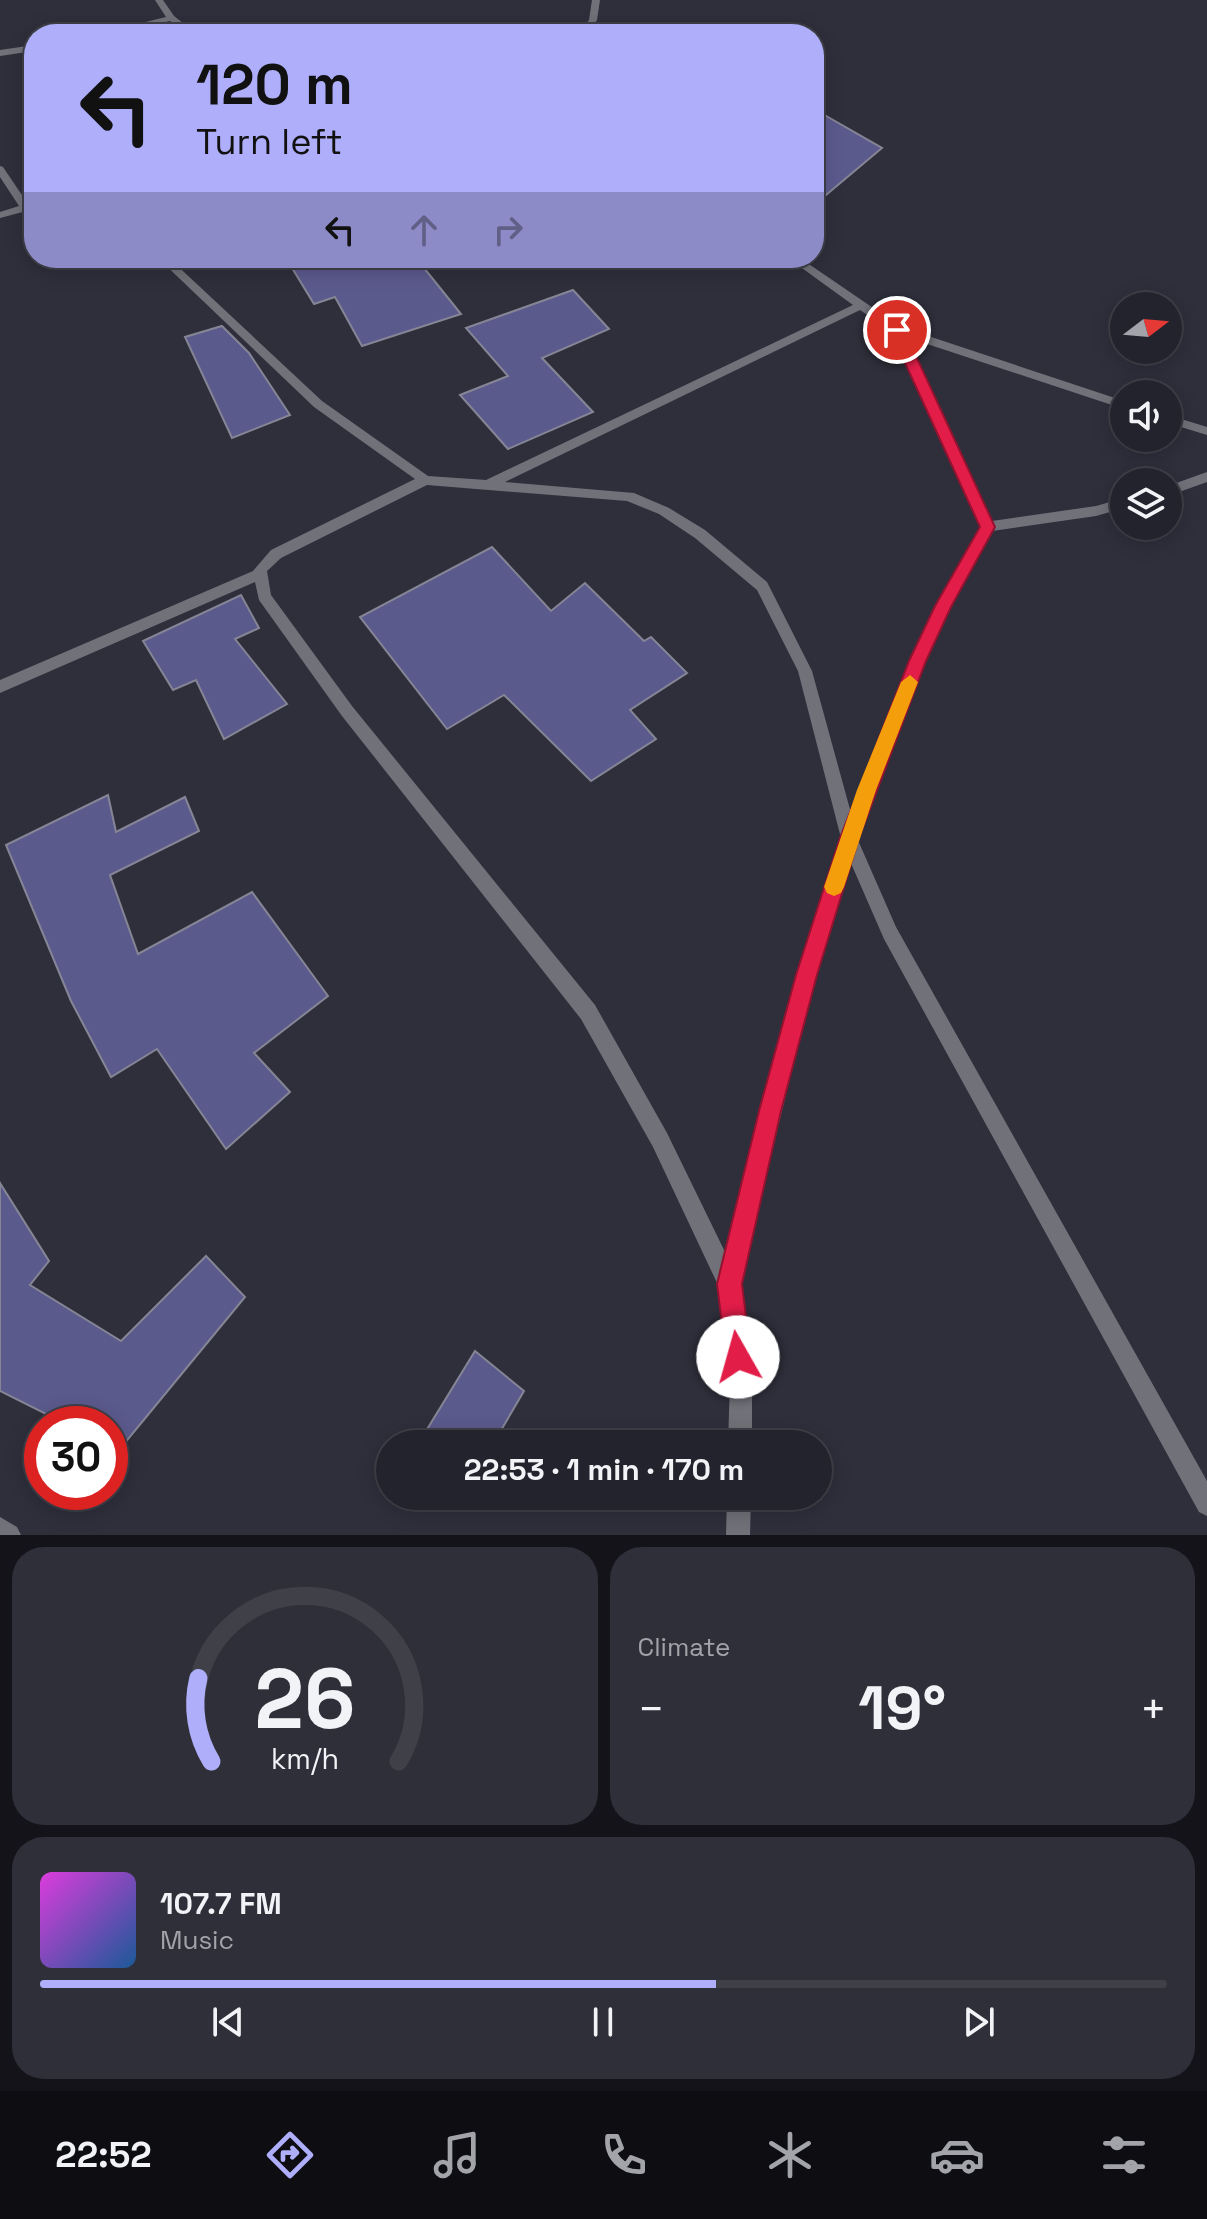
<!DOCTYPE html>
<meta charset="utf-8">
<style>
body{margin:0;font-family:"Space Grotesk",sans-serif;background:#2f2f39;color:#f1f3f6;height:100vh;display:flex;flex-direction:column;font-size:30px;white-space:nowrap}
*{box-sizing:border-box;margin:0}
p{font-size:26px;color:#a3a4aa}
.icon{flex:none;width:44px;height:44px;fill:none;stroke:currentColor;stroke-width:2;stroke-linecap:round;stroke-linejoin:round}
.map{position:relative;height:1535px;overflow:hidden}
.details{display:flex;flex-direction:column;gap:12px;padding:12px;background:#131319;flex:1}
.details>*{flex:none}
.guide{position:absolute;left:24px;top:24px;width:800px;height:244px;border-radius:32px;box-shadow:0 4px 20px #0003,0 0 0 2px #404049;background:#afaefa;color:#111;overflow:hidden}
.needle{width:52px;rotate:74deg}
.tools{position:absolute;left:1110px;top:292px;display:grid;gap:16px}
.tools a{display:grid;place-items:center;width:72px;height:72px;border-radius:50%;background:#23232d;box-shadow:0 4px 20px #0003,0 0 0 2px #404049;font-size:40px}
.speed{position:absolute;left:24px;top:1406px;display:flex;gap:16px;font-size:40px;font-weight:700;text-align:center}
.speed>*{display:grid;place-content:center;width:104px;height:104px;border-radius:50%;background:#23232d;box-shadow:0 4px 20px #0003,0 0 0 2px #404049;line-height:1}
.speed .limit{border:12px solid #d22;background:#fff;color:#111}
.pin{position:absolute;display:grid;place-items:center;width:68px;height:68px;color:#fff;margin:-34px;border:4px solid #fff;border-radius:50%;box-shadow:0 2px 8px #0007}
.me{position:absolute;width:88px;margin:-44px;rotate:353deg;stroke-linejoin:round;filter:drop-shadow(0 0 6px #0008)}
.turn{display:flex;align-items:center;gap:28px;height:168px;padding:0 40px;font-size:36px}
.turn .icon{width:104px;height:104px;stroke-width:2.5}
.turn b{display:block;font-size:56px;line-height:68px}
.lanes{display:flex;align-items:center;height:76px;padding:0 40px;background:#0003;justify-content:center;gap:40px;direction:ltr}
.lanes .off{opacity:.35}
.big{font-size:60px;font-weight:700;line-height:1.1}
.details .widget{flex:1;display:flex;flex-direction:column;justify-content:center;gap:12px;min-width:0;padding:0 28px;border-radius:32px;background:#2f2f39}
.details .dial{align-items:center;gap:0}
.dial svg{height:208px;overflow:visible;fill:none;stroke:#404049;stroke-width:7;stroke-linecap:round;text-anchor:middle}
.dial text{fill:#f1f3f6;stroke:none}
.song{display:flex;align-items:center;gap:24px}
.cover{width:96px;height:96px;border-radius:12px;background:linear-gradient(135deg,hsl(300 70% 55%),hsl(210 70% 35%))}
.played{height:8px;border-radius:4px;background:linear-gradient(90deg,#afaefa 60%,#404049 60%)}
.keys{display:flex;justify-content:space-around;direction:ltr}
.heat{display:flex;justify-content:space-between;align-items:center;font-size:44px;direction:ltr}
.details .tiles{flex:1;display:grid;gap:12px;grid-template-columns:1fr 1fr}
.widget:last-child{grid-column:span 2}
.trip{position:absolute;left:376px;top:1430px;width:456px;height:80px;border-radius:40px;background:#23232d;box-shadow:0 4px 20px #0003,0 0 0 2px #404049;font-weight:700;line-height:80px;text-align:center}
.tabs{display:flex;height:128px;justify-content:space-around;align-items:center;background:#0e0e12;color:#a3a4aa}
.tabs .icon{width:56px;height:56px}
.tabs .selected{color:#afaefa}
.tabs b{font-size:36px;color:#f1f3f6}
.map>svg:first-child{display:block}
</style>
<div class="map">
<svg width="1207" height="1535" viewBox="0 0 1207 1535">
<rect width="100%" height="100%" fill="#2f2f3c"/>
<path fill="#5b5a8d" stroke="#858595" stroke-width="2" d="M814,109L882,148L814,205Z
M286,258H429L430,266L424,268L461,314L362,346L335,297L314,304Z
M573,290L609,329L542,358L593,412L508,449L460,395L508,376L466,328Z
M222,326L249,353L290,415L232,438L185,337Z
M492,547L551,611L585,583L644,641L651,637L687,673L630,710L656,739L591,781L504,695L447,729L360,617Z
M241,595L259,628L235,639L287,704L224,739L196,680L173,690L143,641Z
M108,795L116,832L185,797L199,831L110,875L138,954L252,892L328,996L254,1053L290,1092L226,1149L157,1049L111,1077L71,1001L6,845Z
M0,1183L49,1261L30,1285L121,1341L206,1256L245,1297L110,1461V1424H66L0,1391Z
M475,1351L524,1391L493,1444H418Z"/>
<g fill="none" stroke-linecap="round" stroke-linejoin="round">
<path fill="#717279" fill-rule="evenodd" d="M155,0H163L174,16L197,34H188L170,21L111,34H96L166,17Z
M592,0H600L597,20L587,34H579L589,20Z
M34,45V51L0,56V50Z
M0,166L3,167L28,204L34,203V209L0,218V212L19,206L0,177Z
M158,258H169L322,401L428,476L486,480L853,305L788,258H800L901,327L1124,401V409L906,337L992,521L1096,506L1124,498V508L1096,516L992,531L951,607L925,661L857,838L896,927L1207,1481V1516L1199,1512L884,939L850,861L815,975L740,1284L752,1381V1444H728L730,1381L718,1285L653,1147L581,1019L342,716L259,600L255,582L0,693V680L253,571L271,550L415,479L314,407ZM860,310L892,332L981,527L937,606L911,661L851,813L812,671L767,582L705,530L669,508L634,493L505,482ZM427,485L627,501L659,514L695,538L757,590L798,671L841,838L797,975L726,1254L667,1133L595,1005L352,706L271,595L267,571L281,558Z
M1168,415L1207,427V435L1168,423Z
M1207,472V482L1168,496V486Z
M727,1496H751L750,1535H726Z
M0,1517L17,1527L21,1535H0Z"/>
</g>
<path fill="#e11d48" stroke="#92132f" stroke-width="2" d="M892,327L904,330L995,527L951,607L926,661L859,838L817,975L781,1111L742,1284L751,1357L747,1366L738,1370L729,1366L726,1357L717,1284L759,1111L796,975L840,838L909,661L935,606L980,527L890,330Z"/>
<path fill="#f59e0b" d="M910,675L918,682L876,790L844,887L841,893L834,896L827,893L824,887L857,790L901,682Z"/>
</svg>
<div class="tools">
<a><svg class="needle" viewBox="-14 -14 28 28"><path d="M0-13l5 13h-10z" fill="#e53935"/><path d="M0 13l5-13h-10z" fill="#a3a4aa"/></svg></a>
<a><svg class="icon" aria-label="sound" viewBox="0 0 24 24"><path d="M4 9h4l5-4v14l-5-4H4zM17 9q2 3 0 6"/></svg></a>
<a><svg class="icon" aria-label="layers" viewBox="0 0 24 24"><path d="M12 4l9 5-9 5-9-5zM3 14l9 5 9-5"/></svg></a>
</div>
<div class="speed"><div class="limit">30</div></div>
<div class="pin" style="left:897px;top:330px;background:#d93025"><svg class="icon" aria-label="arrive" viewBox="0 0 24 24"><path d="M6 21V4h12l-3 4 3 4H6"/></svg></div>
<svg class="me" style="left:738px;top:1357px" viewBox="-20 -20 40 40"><circle r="19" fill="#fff"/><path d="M0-13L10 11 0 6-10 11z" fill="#e11d48"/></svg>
<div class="trip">22:53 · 1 min · 170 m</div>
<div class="guide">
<div class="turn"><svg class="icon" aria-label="left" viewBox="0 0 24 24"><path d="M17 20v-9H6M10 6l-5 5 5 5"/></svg><div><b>120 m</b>Turn left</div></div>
<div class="lanes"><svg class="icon" aria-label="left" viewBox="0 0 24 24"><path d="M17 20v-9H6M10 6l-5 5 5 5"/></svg><svg class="icon off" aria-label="ahead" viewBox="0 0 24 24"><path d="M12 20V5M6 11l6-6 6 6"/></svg><svg class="icon off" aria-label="right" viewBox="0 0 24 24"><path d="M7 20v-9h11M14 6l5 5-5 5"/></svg></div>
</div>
</div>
<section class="details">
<div class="tiles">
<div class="widget dial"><svg viewBox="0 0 100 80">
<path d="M14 69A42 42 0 1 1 86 69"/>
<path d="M14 69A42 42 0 0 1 9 37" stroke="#afaefa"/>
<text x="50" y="56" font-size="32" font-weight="700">26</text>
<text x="50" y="72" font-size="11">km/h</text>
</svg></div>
<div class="widget"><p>Climate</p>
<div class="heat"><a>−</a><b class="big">19°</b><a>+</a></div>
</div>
<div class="widget">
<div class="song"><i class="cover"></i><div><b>107.7 FM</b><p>Music</p></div></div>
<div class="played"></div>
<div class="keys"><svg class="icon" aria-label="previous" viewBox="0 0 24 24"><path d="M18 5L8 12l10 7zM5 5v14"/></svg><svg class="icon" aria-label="pause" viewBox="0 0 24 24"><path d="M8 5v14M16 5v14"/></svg><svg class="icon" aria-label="next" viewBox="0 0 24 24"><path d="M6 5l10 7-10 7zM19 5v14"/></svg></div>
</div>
</div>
</section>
<nav class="tabs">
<b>22:52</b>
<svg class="icon selected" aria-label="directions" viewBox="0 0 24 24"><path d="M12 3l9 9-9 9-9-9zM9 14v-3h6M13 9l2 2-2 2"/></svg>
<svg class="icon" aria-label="music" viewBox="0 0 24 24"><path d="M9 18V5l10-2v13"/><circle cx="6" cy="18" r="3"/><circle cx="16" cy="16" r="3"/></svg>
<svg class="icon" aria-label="phone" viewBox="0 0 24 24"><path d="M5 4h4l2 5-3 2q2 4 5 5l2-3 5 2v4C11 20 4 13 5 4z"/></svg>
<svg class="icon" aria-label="climate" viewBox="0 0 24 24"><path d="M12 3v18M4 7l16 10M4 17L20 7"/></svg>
<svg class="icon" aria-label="car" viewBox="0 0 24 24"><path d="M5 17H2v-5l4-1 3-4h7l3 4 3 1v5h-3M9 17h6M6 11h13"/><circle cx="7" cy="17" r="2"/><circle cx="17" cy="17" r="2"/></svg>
<svg class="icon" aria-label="filters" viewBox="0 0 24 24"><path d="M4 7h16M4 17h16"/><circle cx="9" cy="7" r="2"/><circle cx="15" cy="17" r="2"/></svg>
</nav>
